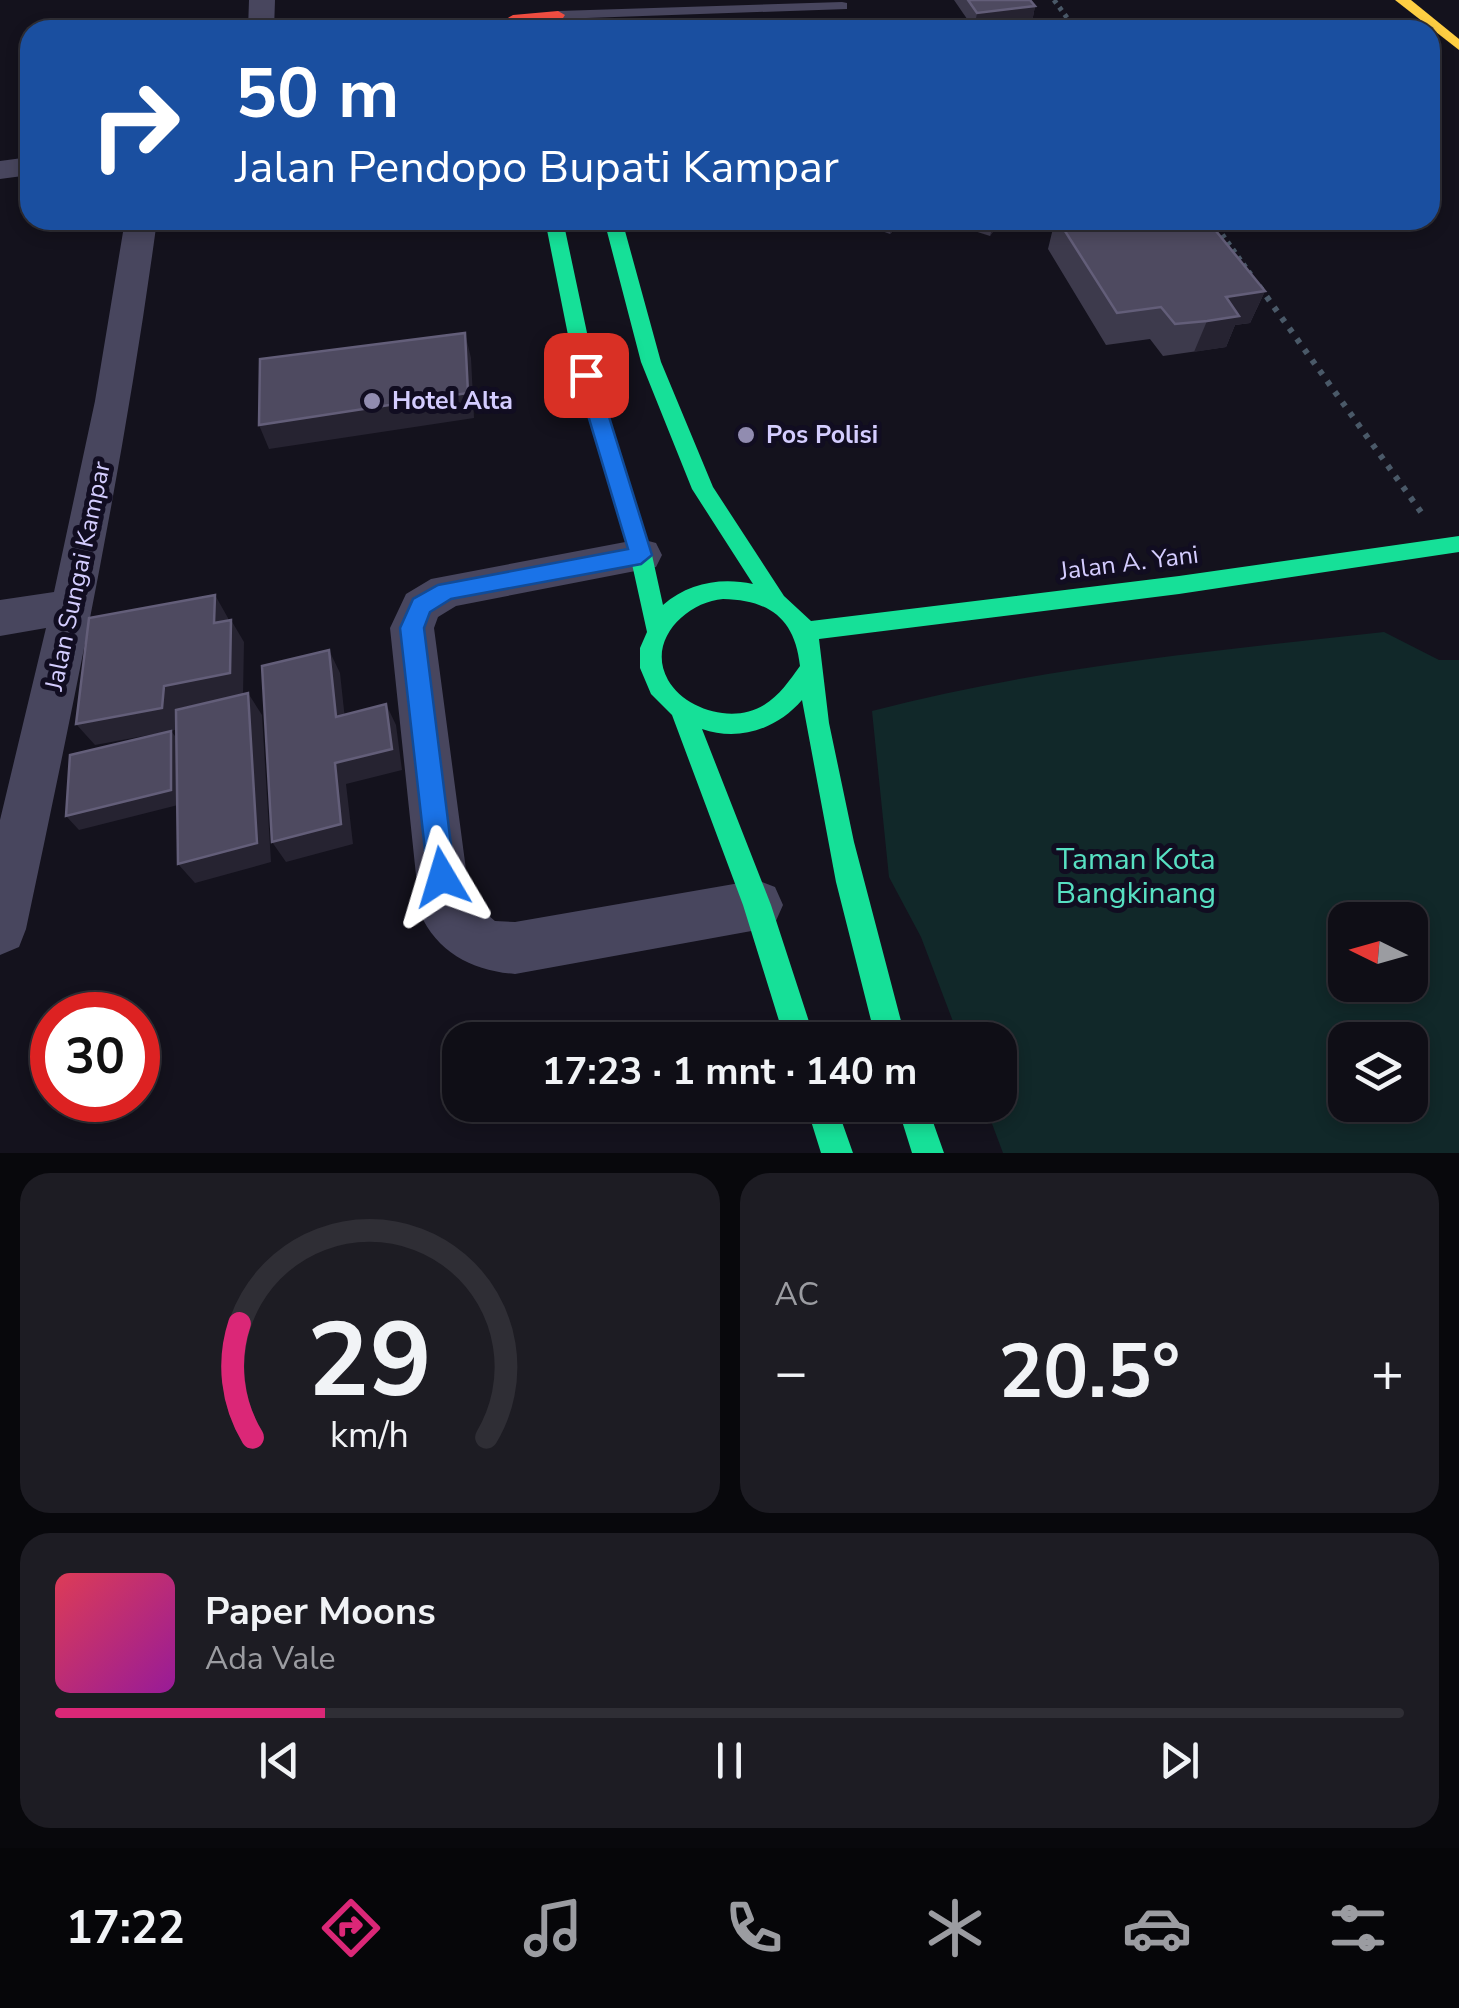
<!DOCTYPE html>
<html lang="id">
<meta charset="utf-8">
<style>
body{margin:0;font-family:"Nunito Sans",sans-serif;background:#1d1c23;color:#f1f3f6;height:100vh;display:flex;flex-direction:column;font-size:38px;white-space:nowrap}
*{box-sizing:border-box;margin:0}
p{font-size:32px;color:#9b9ca1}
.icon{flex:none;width:55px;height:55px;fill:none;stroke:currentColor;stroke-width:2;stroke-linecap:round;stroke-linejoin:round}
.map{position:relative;height:1153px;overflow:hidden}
.panel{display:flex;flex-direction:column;gap:20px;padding:20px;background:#08080c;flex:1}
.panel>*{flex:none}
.hud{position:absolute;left:20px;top:20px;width:1420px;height:210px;border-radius:30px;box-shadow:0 5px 15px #0003,0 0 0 2px #2f2e35;background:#1a4fa0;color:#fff;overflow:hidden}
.needle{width:65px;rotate:275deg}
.buttons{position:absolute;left:1328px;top:902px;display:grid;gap:20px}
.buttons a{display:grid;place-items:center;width:100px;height:100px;border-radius:20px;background:#0f0e16;box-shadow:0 5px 15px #0003,0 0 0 2px #2f2e35;font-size:50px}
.speed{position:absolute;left:30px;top:992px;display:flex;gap:20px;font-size:50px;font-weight:700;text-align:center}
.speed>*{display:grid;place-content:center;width:130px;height:130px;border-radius:50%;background:#0f0e16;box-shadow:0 5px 15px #0003,0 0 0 2px #2f2e35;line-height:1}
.speed .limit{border:15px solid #d22;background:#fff;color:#111}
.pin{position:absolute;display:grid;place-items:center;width:85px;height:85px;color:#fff;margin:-42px;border-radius:20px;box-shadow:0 5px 15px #0006}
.me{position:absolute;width:110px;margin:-55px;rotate:353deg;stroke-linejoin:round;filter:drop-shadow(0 0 8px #0008)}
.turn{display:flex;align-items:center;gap:35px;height:210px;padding:0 50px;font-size:45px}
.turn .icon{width:130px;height:130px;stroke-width:2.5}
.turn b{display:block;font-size:70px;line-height:85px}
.big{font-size:75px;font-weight:700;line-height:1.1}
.panel .widget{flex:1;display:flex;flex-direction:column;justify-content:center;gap:15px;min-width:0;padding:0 35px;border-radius:30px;background:#1d1c23}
.panel .dial{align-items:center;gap:0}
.dial svg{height:260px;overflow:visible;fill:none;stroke:#2f2e35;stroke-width:7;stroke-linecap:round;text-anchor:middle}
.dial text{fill:#f1f3f6;stroke:none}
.song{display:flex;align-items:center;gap:30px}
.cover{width:120px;height:120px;border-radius:15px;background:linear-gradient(135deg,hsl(350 70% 55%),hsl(300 70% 35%))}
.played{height:10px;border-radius:5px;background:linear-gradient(90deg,#db2777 20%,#2f2e35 20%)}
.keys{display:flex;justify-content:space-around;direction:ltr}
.heat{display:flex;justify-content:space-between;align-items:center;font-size:55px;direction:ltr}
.panel .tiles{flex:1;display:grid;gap:20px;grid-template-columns:1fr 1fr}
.widget:last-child{grid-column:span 2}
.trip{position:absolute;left:442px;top:1022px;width:575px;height:100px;border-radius:30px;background:#0f0e16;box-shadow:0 5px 15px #0003,0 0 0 2px #2f2e35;font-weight:700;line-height:100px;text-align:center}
.dock{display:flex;height:160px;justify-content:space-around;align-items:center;background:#060609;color:#9b9ca1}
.dock .icon{width:70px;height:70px}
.dock .active{color:#db2777}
.dock b{font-size:45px;color:#f1f3f6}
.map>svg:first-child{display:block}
</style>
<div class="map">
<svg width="1459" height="1153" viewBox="0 0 1459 1153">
<rect width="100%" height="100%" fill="#14121d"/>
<path fill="#112829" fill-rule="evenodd" d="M1384,632L1439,660H1459V1153H1003L985,1105H1000V1040H960L921,937L889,877L872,711C1039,667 1213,651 1384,632ZM1345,920H1410V985H1345ZM1345,1040H1410V1105H1345Z"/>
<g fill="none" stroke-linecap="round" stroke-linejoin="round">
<path stroke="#4a5968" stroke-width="5" stroke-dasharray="4 5" stroke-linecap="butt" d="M1054,0L1076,30
M1212,220L1252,276"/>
<path stroke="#4a5968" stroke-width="6" stroke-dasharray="5 8" stroke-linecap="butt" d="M1259,286L1421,512"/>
<path fill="#48465e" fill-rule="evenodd" d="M842,2L847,3V9L558,19L551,15L558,11Z"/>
<path fill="#48465e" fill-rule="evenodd" d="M249,0H275L274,30H248Z
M30,157V175L0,179V161Z
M125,220H157C125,459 76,693 26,929L19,947L0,955V820L46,628L0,636V600L54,592L95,401Z
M641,539L656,543L662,555L656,567L456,606L438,617L434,628L470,900L495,921L515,922L757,880L775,887L783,905L775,923L757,930L515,974C474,971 437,953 420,913L390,628L406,594L431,579Z"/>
<path fill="#16e098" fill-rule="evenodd" d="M545,220H563L596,375L652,555L663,605C688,583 721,577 753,584L692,489L641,362L604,220H622L661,362L713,487L784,596L811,621L1179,576L1459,536V552L1179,594L819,639L829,723L854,842L906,1040H876L836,882L802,700C777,729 739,742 702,729L771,905L815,1040H785L743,905L672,715L651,694L640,668V648L647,632L630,555L576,375ZM723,599C770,600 795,619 800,666C790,680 779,696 764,705C734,724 685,710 668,680C646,641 686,602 723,599Z
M806,1105H836L853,1153H821Z
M897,1105H927L944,1153H912Z"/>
<path fill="#ffcf43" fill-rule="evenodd" d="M1395,0H1411L1459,39V50Z"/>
<path fill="#f24e42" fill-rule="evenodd" d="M558,11L565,15L563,18L513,23L506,19L513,15Z"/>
</g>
<path fill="#3d3a4c" d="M954,0H1030L1035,6L1032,22L974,29Z
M851,220H905L890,234Z
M940,220H1001L990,236Z
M1055,220H1207L1265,291L1250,323L1235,325L1226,347L1163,356L1150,339L1106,345L1048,249Z"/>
<path fill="#262331" d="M1035,6L1032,22L974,29L977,13Z
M897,220H905L890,234L892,225Z
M997,220H1001L990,236L992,228Z
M1265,291L1250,323L1235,325L1226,347L1194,352L1207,321L1226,297Z
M465,333L471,358L474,418L269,449L259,425Z
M215,595L228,618V645L214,623Z
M231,620L244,642L243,695L180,708L178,729L171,731L182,745V804L79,830L66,816L171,731L95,745L76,724L164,686Z
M329,650L340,673L347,738L336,717Z
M248,693L262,715L271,862L195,883L178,864Z
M386,704L396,725L402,770L346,784L353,844L286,862L272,842L335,763Z"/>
<path fill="#4e4a60" stroke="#635e79" stroke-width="2.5" d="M968,0H1030L1035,6L977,13Z
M877,220H897L892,225Z
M968,220H997L992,228Z
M1058,220H1207L1265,291L1226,297L1239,316L1207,321L1175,324L1161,307L1117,313Z
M465,333L468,393L259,425L260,359Z
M215,595L214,623L231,620L230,673L164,686L162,708L76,724L89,618Z
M329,650L336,717L386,704L392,749L335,763L341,824L272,842L262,666Z
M248,693L257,843L178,864L176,710Z
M171,731V790L66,816L70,755Z"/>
<path fill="#1a73e8" stroke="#114b97" stroke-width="2.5" d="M586,369L596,375L652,555L641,564L451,599L430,612L424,628L455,877L451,886L442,890L432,886L428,877L400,628L413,599L438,585L628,549L576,375Z"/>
<g fill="#918cb0" stroke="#110d21" stroke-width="4">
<circle cx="372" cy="401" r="10"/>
<circle cx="746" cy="435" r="10"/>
</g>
<g text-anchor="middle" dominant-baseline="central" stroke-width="10" stroke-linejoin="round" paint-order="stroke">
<g font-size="25" font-weight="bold" fill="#d4cdff" stroke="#110d21" text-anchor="start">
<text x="392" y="401">Hotel Alta</text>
<text x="766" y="435">Pos Polisi</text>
</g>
<g font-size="25" fill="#d4cdff" stroke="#110d21">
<text transform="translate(1129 563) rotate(-7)">Jalan A. Yani</text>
<text transform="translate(78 576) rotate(-78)">Jalan Sungai Kampar</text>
</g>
<g font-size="30" fill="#57e0c2" stroke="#110d21">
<text x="1136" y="859">Taman Kota<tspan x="1136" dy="34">Bangkinang</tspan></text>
</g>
</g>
</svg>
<div class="buttons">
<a><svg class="needle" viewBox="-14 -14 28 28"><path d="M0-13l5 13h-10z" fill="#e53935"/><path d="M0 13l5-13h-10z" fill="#9b9ca1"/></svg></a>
<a><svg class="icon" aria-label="layers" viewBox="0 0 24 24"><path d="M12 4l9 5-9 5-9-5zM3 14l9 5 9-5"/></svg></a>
</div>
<div class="speed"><div class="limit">30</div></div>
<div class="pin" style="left:586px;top:375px;background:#d93025"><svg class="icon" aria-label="arrive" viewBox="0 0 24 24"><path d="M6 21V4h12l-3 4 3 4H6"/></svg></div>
<svg class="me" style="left:442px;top:877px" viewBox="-20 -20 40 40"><path d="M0-17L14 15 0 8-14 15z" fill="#1a73e8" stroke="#fff" stroke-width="4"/></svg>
<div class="trip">17:23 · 1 mnt · 140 m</div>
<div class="hud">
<div class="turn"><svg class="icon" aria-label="right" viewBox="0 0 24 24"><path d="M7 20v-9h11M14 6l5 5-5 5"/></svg><div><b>50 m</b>Jalan Pendopo Bupati Kampar</div></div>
</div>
</div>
<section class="panel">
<div class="tiles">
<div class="widget dial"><svg viewBox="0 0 100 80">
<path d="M14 69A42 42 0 1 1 86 69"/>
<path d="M14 69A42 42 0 0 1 10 34" stroke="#db2777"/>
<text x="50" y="56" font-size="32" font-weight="700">29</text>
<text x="50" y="72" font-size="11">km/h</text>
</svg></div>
<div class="widget"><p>AC</p>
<div class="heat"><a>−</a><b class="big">20.5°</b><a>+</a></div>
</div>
<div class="widget">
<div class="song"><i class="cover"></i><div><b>Paper Moons</b><p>Ada Vale</p></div></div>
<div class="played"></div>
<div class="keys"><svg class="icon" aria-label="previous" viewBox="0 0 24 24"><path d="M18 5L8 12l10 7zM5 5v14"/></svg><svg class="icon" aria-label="pause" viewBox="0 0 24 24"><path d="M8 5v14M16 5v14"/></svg><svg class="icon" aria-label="next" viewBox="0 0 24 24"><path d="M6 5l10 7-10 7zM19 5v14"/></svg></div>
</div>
</div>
</section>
<nav class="dock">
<b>17:22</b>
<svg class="icon active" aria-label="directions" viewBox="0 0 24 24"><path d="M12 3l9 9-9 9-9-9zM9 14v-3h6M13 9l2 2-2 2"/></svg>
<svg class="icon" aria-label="music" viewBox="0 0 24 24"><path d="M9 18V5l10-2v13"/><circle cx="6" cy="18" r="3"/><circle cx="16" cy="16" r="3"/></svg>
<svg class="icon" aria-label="phone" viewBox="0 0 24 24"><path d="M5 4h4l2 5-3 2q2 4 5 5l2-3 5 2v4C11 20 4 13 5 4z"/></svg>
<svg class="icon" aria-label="climate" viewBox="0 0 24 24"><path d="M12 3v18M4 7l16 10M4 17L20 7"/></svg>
<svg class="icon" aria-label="car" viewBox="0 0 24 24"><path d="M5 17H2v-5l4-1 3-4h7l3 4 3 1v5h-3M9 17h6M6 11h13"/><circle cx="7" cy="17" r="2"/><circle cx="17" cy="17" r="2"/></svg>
<svg class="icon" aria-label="filters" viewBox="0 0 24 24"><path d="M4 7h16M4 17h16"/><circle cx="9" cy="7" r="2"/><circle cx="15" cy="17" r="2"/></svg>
</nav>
